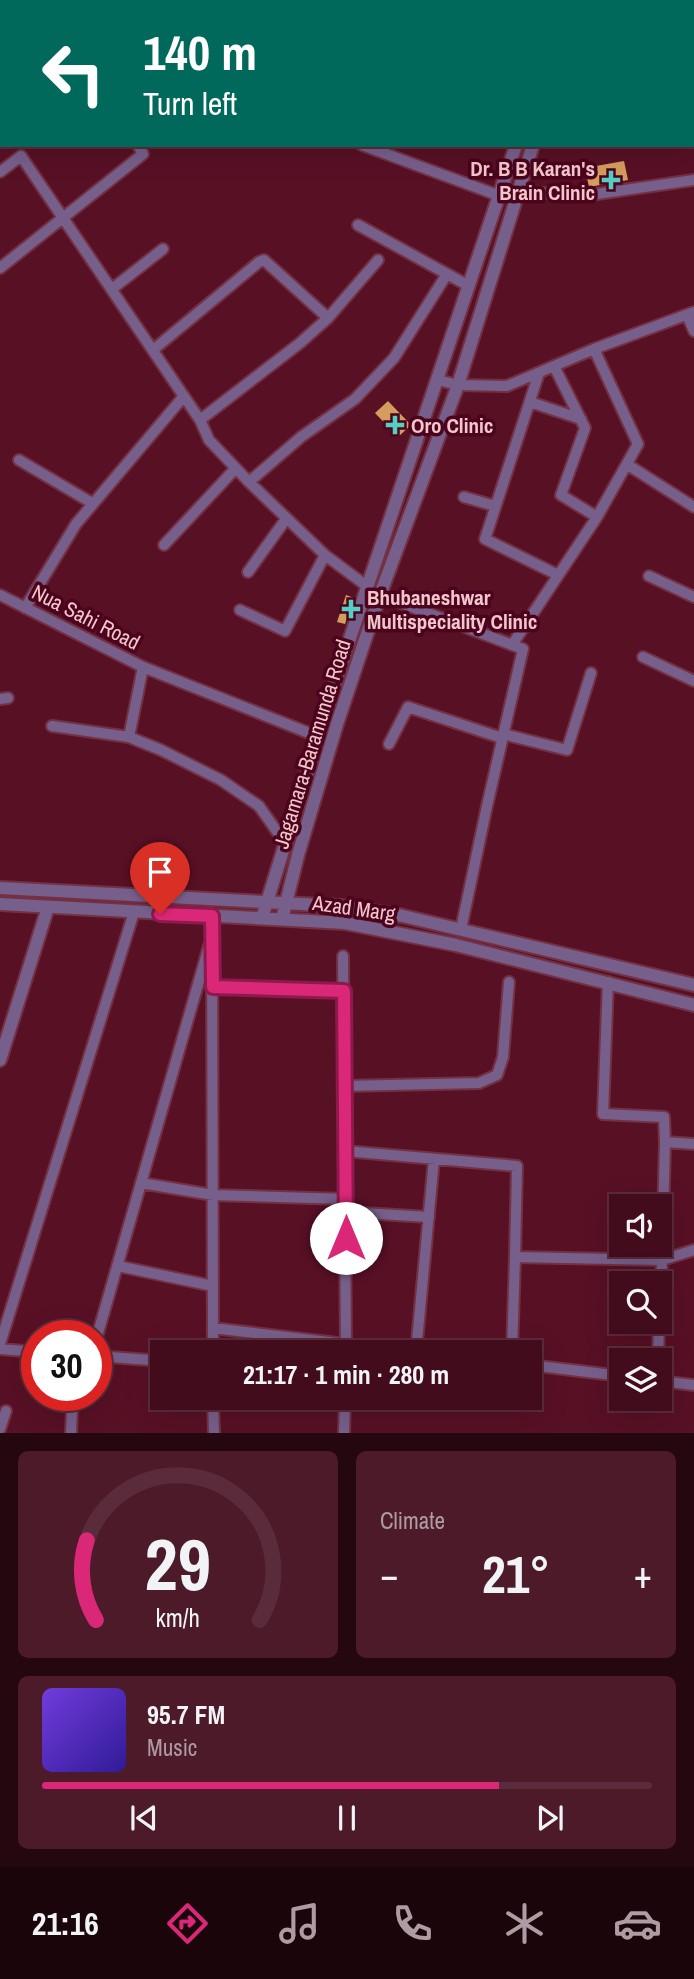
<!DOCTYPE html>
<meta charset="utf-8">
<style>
body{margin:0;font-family:"Archivo Narrow",sans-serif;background:#4c1a29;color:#f1f3f6;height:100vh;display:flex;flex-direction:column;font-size:26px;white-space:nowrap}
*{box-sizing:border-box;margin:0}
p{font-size:23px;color:#ae9ba3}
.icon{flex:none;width:38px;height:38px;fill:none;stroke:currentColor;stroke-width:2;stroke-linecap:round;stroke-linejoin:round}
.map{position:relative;height:1433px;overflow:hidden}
.details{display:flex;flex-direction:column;gap:18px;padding:18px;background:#24070f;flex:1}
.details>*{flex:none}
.top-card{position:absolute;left:0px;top:0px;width:695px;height:147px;box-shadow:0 7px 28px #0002,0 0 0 2px #5a2c3b;background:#00695c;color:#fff;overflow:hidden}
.controls{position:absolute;left:609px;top:1194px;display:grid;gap:14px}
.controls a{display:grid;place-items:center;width:63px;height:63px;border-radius:0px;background:#420c1c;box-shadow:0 7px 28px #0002,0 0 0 2px #5a2c3b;font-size:35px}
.speed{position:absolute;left:21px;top:1320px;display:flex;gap:14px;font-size:35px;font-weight:700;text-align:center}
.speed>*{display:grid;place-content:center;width:91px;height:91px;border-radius:50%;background:#420c1c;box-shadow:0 7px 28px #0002,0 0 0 2px #5a2c3b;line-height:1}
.speed .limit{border:10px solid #d22;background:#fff;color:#111}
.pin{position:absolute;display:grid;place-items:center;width:60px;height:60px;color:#fff;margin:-72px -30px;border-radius:50% 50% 50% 0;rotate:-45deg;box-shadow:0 0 7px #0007}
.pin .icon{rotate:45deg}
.me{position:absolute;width:77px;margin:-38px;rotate:0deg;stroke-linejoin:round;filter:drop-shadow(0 0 5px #0008)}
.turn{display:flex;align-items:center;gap:24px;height:147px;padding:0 28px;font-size:32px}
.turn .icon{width:91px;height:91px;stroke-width:2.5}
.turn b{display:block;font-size:49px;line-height:60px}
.big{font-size:52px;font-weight:700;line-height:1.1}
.details .tile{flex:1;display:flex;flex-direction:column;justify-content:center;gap:10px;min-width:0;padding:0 24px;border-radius:10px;background:#4c1a29}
.details .dial{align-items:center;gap:0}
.dial svg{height:182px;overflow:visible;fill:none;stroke:#5a2c3b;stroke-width:7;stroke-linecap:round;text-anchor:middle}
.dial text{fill:#f1f3f6;stroke:none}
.song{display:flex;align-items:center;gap:21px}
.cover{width:84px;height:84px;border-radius:10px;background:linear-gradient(135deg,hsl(260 70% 55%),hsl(250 70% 35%))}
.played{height:7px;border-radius:4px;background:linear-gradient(90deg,#db2777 75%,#5a2c3b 75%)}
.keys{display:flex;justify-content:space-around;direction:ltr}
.heat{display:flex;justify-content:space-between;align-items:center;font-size:38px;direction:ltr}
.details .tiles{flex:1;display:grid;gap:18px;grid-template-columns:1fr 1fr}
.tile:last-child{grid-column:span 2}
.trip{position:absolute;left:150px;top:1340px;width:392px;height:70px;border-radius:0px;background:#420c1c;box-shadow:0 7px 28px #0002,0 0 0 2px #5a2c3b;font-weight:700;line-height:70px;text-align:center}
.dock{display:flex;height:112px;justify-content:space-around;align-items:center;background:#1a050b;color:#ae9ba3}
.dock .icon{width:49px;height:49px}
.dock .current{color:#db2777}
.dock b{font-size:32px;color:#f1f3f6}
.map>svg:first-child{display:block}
</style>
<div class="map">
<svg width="694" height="1433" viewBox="0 0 694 1433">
<rect width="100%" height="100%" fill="#581025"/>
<path fill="#d49d5e" d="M624,161L628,180L589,187L585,168Z
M388,401L411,425L398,437L375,413Z
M346,595L354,598L345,624L337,622Z"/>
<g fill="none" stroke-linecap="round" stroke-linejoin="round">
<defs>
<path id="minor" d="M673,0L674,2
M177,2L179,0
M306,2L307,0
M375,2L376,0
M693,64H694
M362,145L500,196
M0,172L21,156L200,420L209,440L249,482L301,437L355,399L394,358L447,274
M518,191L583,196L694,180
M358,225L469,286
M0,268L143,154L138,145
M112,289L163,249
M687,315L694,331
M594,349L694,312
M153,350L259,262L264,260L328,318
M554,366L585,428L561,495L597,517
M539,373L485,539L558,575
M438,380L458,385L507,386L594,349L638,444L597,517L512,645
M530,402L581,419
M200,420L300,343L328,318L378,260
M19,460L92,503
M628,465L694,507
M249,482L325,555L368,587
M464,497L495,506
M164,545L235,469
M248,572L286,519
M649,576L694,597
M0,595L143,667L129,737L161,750L221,780L259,806L285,843
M380,595L523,649L487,806L461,929
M25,608L76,524L184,396
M240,610L285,631L325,555
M643,657L694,681
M143,667L319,737
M0,699L8,698
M52,726L129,737
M503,734L567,750L591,673
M389,744L408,707L502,738
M212,917L213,1353
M343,956L346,1353
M608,982L603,1114L664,1117L665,1142L694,1144
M213,987L344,991
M345,1086L479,1083L497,1075L503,1057L509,982
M345,1151L517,1166L515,1257
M141,1183L213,1195L345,1199
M346,1212L429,1217
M118,1266L213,1286
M660,1315L662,1260L694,1250
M213,1328L421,1353
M96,1340L209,946
M0,1344L134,912
M0,1349L37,1352
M416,1352L434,1159
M512,1353L515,1257L662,1260L665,1142
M96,1356L163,1361
M658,1360L659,1321
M530,1365L621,1376
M660,1381L694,1385
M213,1398L214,1433
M0,1429L6,1411
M71,1433L72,1411
M344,1433L345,1398"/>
<path id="tertiary" d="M562,2V0
M576,2V0
M0,888L340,906L403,916L694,985
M0,904L345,923L456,945L694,1005
M262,918L341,665L516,145
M282,919L298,855L337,724L380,595L458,385L533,145
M0,1060L48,907"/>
</defs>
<use href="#minor" stroke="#743143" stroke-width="14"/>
<use href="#tertiary" stroke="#743143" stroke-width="16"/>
<use href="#minor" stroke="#775f8b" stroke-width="10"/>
<use href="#tertiary" stroke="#775f8b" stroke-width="12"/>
</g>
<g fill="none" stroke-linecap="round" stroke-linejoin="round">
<defs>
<path id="route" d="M160,914L212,916L213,987L344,991L346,1238"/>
</defs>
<use href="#route" stroke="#8e194d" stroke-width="18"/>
<use href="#route" stroke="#db2777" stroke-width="12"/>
</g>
<g fill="#55cec5" stroke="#4c031c" stroke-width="2.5">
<path d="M607.5 169.5h7v7h7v7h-7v7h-7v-7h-7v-7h7z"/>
<path d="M391.5 414.5h7v7h7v7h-7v7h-7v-7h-7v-7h7z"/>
<path d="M347.5 598.5h7v7h7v7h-7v7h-7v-7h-7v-7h7z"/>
</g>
<g text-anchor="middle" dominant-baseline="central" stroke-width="7" stroke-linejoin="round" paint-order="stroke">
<g font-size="21" font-weight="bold" fill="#f2c6cc" stroke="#4c031c" text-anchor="start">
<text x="595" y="168" text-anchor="end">Dr. B B Karan's<tspan x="595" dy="24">Brain Clinic</tspan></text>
<text x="411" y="425">Oro Clinic</text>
<text x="367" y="597">Bhubaneshwar<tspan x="367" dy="24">Multispeciality Clinic</tspan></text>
</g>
<g font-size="21" fill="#f2c6cc" stroke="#4c031c">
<text transform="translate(86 617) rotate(27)">Nua Sahi Road</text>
<text transform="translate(312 744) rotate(-73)">Jagamara-Baramunda Road</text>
<text transform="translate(354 908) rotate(8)">Azad Marg</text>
</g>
</g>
</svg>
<div class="controls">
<a><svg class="icon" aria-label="sound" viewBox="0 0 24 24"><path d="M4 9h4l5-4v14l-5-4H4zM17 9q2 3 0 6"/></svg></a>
<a><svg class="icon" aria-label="search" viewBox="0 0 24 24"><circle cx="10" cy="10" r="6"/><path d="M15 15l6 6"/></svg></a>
<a><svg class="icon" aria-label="layers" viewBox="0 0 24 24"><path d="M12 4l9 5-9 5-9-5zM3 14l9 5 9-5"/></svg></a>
</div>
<div class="speed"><div class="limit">30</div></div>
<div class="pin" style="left:160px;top:914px;background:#d93025"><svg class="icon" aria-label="arrive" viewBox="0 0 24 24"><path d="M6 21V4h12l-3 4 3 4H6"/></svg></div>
<svg class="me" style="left:346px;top:1238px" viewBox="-20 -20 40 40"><circle r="19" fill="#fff"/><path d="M0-13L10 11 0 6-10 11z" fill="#db2777"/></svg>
<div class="trip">21:17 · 1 min · 280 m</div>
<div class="top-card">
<div class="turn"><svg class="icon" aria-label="left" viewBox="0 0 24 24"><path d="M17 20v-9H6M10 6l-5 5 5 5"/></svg><div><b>140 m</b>Turn left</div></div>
</div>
</div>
<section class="details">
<div class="tiles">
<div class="tile dial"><svg viewBox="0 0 100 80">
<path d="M14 69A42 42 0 1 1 86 69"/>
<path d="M14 69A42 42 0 0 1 10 34" stroke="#db2777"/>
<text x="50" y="56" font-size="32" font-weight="700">29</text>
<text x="50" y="72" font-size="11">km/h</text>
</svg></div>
<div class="tile"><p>Climate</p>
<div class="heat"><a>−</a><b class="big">21°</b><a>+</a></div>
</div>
<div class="tile">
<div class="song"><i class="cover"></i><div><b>95.7 FM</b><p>Music</p></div></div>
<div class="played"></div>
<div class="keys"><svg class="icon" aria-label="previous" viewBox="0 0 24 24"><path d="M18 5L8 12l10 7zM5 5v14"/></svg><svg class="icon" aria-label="pause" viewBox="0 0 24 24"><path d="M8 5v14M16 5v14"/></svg><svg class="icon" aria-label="next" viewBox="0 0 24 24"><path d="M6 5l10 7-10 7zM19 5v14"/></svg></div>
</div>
</div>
</section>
<nav class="dock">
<b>21:16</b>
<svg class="icon current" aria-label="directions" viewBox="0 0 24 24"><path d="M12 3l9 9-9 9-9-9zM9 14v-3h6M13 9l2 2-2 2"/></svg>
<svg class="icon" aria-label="music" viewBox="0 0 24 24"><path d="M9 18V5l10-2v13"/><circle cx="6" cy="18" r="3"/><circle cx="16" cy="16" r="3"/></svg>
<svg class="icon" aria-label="phone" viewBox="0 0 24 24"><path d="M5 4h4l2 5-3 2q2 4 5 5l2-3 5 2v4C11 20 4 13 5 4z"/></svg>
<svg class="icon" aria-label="climate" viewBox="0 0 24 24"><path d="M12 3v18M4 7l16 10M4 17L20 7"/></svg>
<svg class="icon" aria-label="car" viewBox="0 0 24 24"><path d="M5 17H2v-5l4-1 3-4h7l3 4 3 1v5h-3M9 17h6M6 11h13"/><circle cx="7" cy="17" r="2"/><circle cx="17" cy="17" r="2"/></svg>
</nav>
